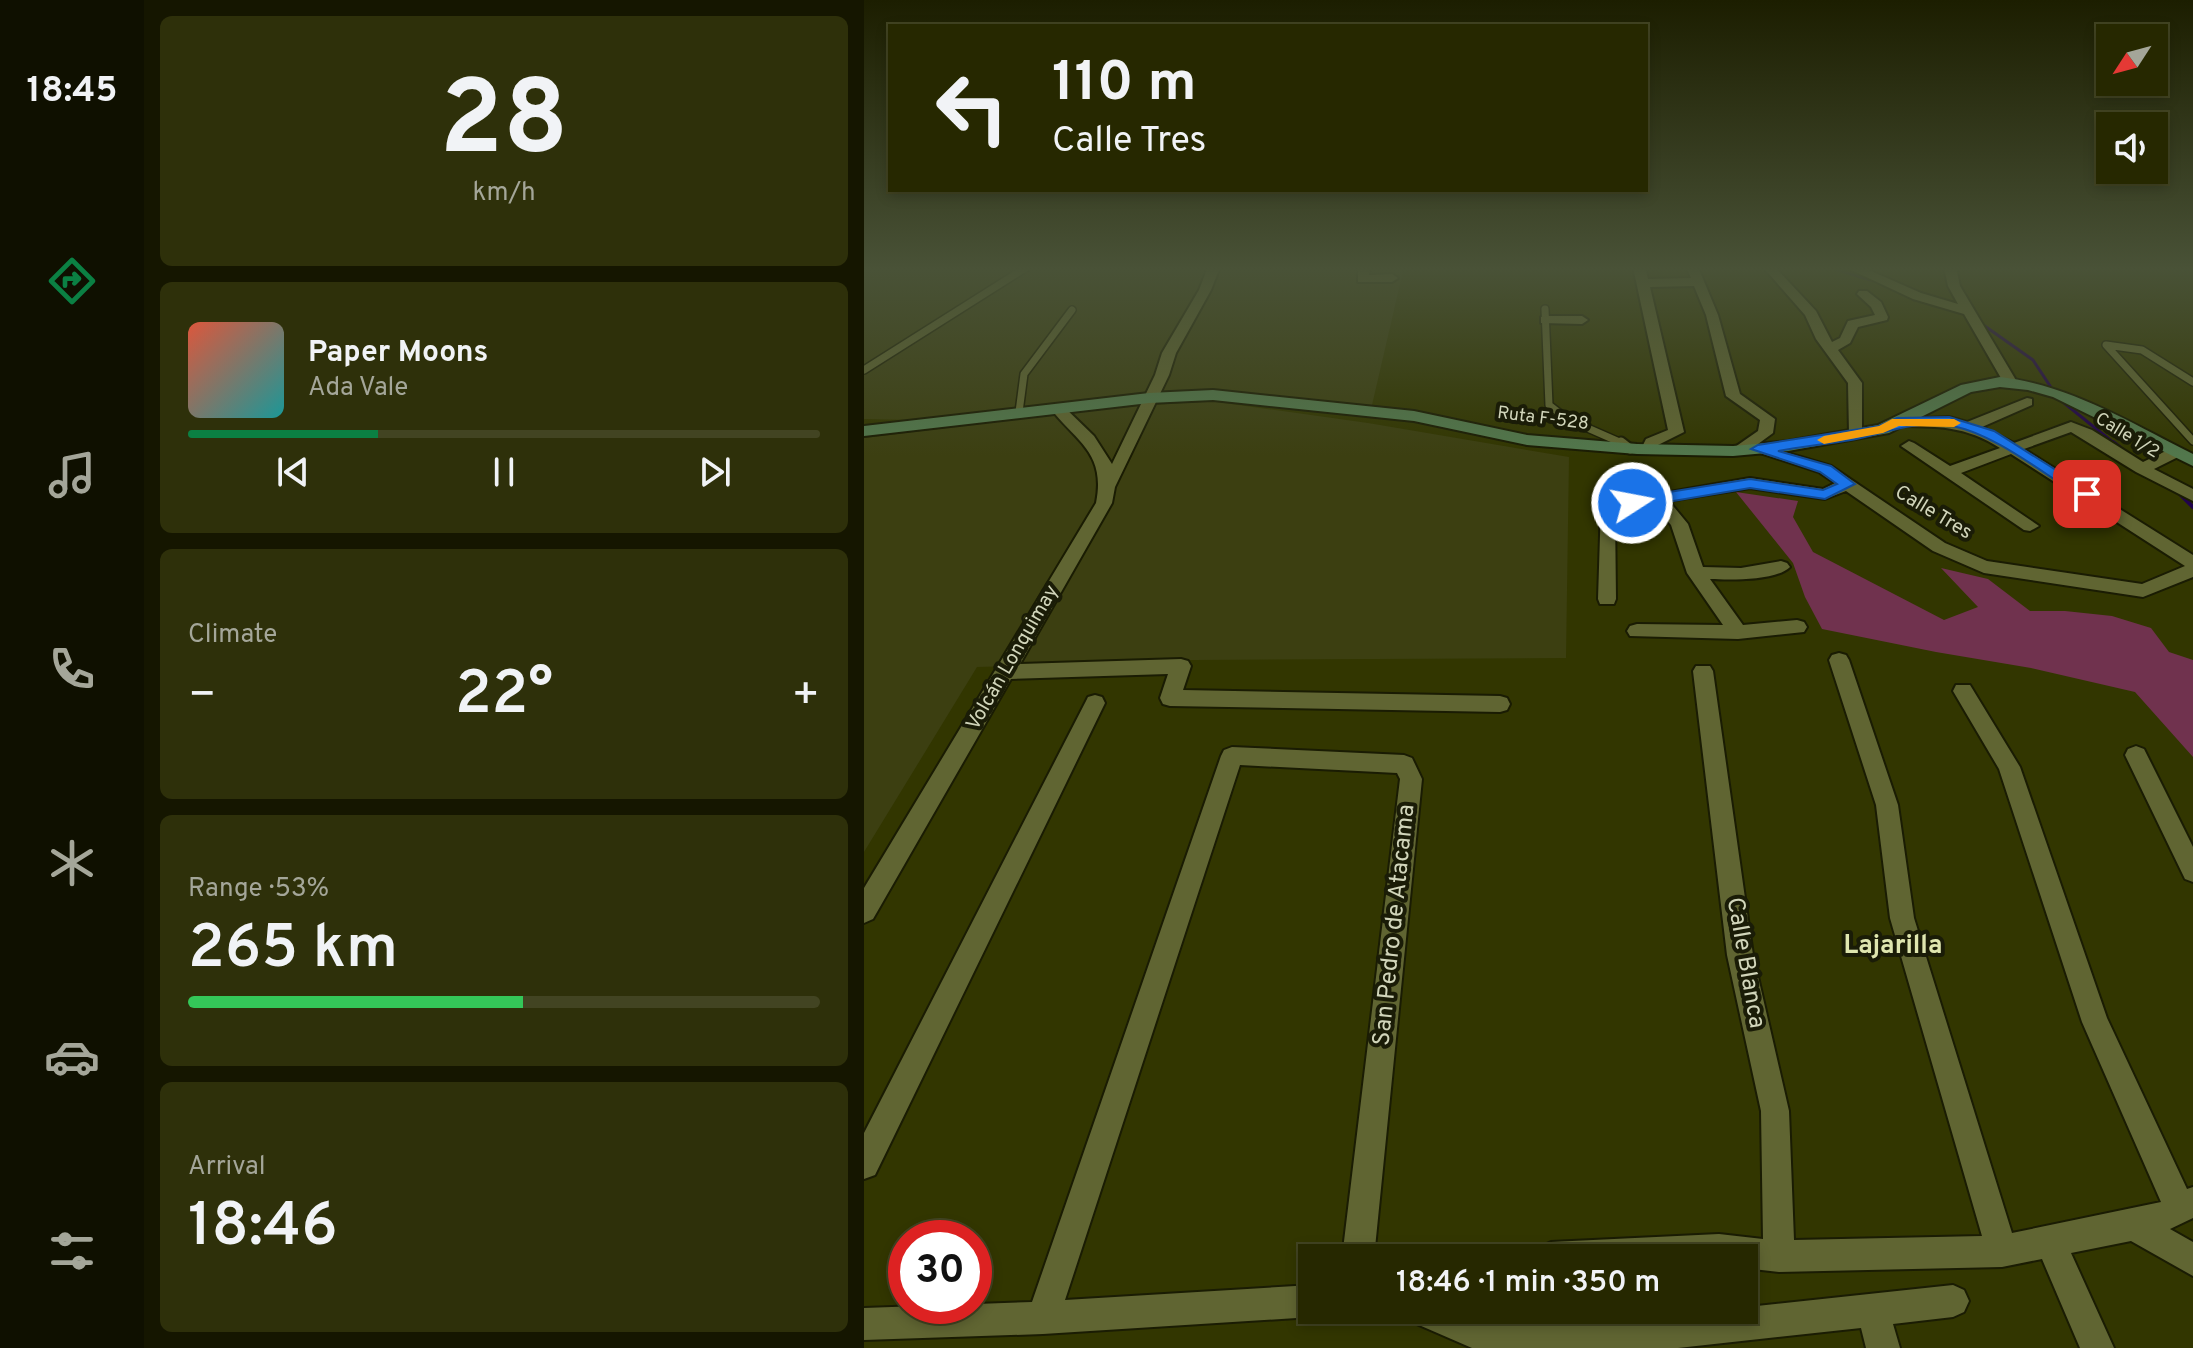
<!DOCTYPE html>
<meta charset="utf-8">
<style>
body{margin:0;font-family:Overpass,sans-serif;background:#2e300a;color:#f1f3f6;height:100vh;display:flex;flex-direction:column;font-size:30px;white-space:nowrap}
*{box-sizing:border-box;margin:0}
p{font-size:26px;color:#a4a699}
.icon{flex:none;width:44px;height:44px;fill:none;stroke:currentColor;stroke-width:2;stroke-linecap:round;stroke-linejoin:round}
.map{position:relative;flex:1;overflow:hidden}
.panel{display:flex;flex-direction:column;gap:16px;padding:16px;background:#151600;width:720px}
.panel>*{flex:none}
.banner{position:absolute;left:24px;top:24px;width:760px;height:168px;border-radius:0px;box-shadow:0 4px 12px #0003,0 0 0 2px #424422;background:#262800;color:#f1f3f6;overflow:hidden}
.needle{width:52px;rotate:234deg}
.fabs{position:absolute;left:1232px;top:24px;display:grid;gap:16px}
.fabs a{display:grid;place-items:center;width:72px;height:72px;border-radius:0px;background:#262800;box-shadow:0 4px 12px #0003,0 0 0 2px #424422;font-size:40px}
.speed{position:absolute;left:24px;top:1220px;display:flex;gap:16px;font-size:40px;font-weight:700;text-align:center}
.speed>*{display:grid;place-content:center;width:104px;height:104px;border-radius:50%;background:#262800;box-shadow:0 4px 12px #0003,0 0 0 2px #424422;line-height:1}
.speed .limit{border:12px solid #d22;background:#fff;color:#111}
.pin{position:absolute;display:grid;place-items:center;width:68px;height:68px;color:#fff;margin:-34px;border-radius:16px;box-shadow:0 4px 12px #0006}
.me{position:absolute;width:88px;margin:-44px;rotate:79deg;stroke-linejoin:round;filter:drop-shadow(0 0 6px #0008)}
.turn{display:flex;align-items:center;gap:28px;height:168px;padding:0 32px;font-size:36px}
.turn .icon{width:104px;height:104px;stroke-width:2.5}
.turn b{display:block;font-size:56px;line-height:68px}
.big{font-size:60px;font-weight:600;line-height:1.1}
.panel .widget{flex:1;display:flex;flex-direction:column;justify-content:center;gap:12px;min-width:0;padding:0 28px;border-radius:12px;background:#2e300a}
.panel .dial{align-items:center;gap:0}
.dial b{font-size:104px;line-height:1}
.song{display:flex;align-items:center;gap:24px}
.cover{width:96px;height:96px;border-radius:12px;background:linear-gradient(135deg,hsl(10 70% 55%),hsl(180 70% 35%))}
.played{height:8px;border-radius:4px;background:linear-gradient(90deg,#0b8043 30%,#424422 30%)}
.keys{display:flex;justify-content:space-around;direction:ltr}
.heat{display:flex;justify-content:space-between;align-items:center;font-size:44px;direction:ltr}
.charge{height:12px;border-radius:6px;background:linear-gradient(90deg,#34c759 53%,#424422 0)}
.trip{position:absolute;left:434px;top:1244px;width:460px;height:80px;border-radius:0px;background:#262800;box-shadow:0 4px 12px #0003,0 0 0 2px #424422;font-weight:600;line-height:80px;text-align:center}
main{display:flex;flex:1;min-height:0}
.tabs{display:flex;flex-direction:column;width:144px;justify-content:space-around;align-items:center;background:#0f1000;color:#a4a699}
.tabs .icon{width:56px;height:56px}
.tabs .selected{color:#0b8043}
.tabs b{font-size:36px;color:#f1f3f6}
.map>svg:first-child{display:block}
</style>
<main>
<nav class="tabs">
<b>18:45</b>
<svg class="icon selected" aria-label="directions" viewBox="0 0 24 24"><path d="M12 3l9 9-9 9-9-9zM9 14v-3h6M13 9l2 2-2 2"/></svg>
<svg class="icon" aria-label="music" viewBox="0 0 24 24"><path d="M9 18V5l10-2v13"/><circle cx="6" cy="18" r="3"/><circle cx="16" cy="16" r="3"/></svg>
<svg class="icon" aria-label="phone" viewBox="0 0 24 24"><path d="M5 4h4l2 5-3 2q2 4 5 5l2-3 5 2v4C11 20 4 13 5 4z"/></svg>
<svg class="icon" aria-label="climate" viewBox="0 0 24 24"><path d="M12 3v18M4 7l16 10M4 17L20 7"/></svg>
<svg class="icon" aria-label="car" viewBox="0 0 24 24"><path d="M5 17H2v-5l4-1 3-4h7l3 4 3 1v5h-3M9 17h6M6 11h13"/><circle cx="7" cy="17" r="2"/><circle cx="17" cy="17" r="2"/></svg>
<svg class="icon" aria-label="filters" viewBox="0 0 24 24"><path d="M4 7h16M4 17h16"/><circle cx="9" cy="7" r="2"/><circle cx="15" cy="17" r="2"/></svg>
</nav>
<section class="panel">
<div class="widget dial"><b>28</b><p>km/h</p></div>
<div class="widget">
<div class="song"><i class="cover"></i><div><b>Paper Moons</b><p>Ada Vale</p></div></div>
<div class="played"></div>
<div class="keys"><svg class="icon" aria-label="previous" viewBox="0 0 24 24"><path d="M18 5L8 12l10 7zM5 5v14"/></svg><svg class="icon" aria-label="pause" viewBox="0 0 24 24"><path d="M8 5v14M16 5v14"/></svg><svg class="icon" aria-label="next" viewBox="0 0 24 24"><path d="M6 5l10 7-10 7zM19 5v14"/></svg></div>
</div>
<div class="widget"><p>Climate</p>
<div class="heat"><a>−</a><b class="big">22°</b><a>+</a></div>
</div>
<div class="widget"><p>Range · 53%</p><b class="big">265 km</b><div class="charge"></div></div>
<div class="widget"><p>Arrival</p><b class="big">18:46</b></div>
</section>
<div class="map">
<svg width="1329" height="1348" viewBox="0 0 1329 1348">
<rect width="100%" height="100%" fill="#323600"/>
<path fill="#3c3f11" d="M0,267H540L508,405L361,391H299L48,420L0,419Z
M346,401L504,423L705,457L702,658L329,660L113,667L0,852V438L246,408Z"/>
<path fill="#70324e" d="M872,492L934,501L929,517L949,552L1080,620L1114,607L1077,568L1124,579L1166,611H1201L1248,616L1287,628L1305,652L1329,660V757L1271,692L1167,668L1072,652L958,629L941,597L929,563Z"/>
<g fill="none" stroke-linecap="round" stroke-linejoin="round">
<path stroke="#21034b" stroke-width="3" d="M964,267L1017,283
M1115,322L1169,360L1194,398L1251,444"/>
<path stroke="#21034b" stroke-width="4" d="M1249,442L1258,449
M1313,491L1329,507"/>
<defs>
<path id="service-far1" d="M681,309L685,405L703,419L760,444
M0,370L163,267
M1329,382L1278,350L1242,345L1329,441
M155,412L160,374L208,310"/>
<path id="service" d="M757,442L766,449"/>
<path id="minor" d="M344,267H356L347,290L312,353L305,375L251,487L248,503L156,664L317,659L324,661L327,666L319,690L636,696L643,698L646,704L643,710L636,712L306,706L299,704L296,698L304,674L147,679L9,919L0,923V888L232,503C242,453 213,442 186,408L193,404L198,405L230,436L248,464L291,375L298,353L335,290Z
M494,267H506L505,275L528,274L534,278L528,282H494Z
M769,267H781L784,279L827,278L822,267H834L854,315L876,394L911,419L909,433L894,444L967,466L1081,543L1123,561L1278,584L1321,566L1147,454L1097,473L1175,526L1166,531L1160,530L1037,446L1045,441L1050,443L1086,466L1136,448C1102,426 1072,426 1033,426L1028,425V419L1085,417L1103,422L1163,398L1168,399V405L1118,427L1150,443L1207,422L1228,430L1279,462L1306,449H1318V455L1290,469L1329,489V501L1272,472L1207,432L1160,449L1329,555V577L1279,597L1120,573L1069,551L982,491L961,499L886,488L805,501L824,524L839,567L877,568L917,561L923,563L926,567C912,581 866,580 846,579L879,625L933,620L940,622L943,627L940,632L874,639L766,636L763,631L766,626L773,624L859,625L823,573L807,525L789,504L751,512L752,599L750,604H736L734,599L737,504L886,478L959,489L971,483L955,472L887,450L876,455L871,453V447L894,431L896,420L862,396L842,315L830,286L786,287L820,432L794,445L790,452H780L777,449L782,439L804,430Z
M899,267H911L952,311L968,342L976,338L984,321L1011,315L1007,307L993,294L995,291H1003L1017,302L1024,317L1023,320L994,327L986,343L974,350L998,383V437H988L985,434L984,383L952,339L941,315Z
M981,267H998L1057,293L1094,304L1084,286L1080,267H1092L1096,286L1153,382L1146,386L1141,385L1100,314L1049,299Z
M682,316H718L724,320L718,324L677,323V317Z
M975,653L982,655L985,660L1034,805L1050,918L1148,1233L1297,1202L1218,1022L1135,769L1089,691L1092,685H1106L1156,767L1243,1018L1323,1189L1329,1187V1218L1306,1229L1329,1242V1276L1267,1241L1207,1253L1250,1348H1216L1178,1259L1138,1267L915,1272L880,1268V1258H671L676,1247L687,1242L855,1234L899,1239L897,1111L863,955L829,671L832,666H846L849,671L889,955L925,1111L930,1240L1118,1236L1026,918L1012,805L965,660L968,655Z
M231,695L238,697L241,703L11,1175L0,1179V1133L221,703L224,697Z
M1272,746L1280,749L1329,847V882L1321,879L1261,755L1264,749Z
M368,747L540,755L548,758L558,779L510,1258H478L536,779L533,773L376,765L201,1300L448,1285V1310H461L459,1312L448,1317L179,1334L0,1340V1308L168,1302L357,756L360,750Z
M1089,1285L1100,1290L1105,1301L1100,1312L1089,1317L1029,1324L1036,1348H1002L997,1328L814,1348H608L548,1322L544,1310H598L627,1322L800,1316Z"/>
<path id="secondary" d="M1136,377C1206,385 1267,423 1329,454V466L1189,397L1164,390L1136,387L1107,392L1025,433L924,451L869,456L773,454L663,445L550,421L349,400L285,403L0,436V426L285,393L349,390L550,411L663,435L773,444L869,446L924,441L1014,425L1097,385Z"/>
</defs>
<use href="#service-far1" stroke="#1a1c03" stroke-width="10"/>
<use href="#service" stroke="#1a1c03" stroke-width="13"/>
<use href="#minor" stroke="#1a1c03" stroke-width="4"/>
<use href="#secondary" stroke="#1a1c03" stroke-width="4"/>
<use href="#service-far1" stroke="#606532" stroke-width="7"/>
<use href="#service" stroke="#606532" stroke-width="9"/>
<use href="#minor" fill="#606532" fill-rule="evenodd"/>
<use href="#secondary" fill="#52774c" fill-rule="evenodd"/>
</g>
<linearGradient id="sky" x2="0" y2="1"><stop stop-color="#1c1e00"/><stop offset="0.59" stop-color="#495237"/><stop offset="1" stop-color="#495237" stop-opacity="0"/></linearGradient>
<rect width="1329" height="456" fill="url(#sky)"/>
<path fill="#1a73e8" stroke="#114b97" stroke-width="2" d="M1085,417L1130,431L1230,494L1228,497H1217C1180,474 1127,431 1083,425C1048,421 1019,434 987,440C962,444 938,447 914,451L967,466L991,484L961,499L886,488L768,508L760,503L768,498L886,479L959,490L973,484L956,472L887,449L894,445L1015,426L1033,418Z"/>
<path fill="#f59e0b" d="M1028,419H1090L1097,423L1090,427L1035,426L1019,433L960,444L953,440L960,436L1015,426Z"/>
<g text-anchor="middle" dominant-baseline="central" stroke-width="8" stroke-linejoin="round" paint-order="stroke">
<g font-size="18" fill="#d1d5ba" stroke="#1a1c07">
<text transform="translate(679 419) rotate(7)">Ruta F-528</text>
<text transform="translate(1263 436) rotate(31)">Calle 1/2</text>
</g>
<g font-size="20" fill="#d1d5ba" stroke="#1a1c07">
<text transform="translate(1069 513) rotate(31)">Calle Tres</text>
<text transform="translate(149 658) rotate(-60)">Volcán Lonquimay</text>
</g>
<g font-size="24" fill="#d1d5ba" stroke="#1a1c07">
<text transform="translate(531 925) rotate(-84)">San Pedro de Atacama</text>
<text transform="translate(881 963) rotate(80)">Calle Blanca</text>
</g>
<g font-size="26" font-weight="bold" fill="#dfe6af" stroke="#1a1c07">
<text x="1029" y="946">Lajarilla</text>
</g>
</g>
</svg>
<div class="fabs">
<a><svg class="needle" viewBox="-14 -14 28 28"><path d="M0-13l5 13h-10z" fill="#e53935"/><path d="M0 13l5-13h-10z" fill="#a4a699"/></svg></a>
<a><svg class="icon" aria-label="sound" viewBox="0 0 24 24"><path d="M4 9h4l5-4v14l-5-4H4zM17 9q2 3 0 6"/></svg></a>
</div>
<div class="speed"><div class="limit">30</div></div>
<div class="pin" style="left:1223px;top:494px;background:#d93025"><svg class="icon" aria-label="arrive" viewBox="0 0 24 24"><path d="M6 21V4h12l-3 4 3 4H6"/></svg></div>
<svg class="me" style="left:768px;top:503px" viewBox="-20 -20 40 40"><circle r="17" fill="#1a73e8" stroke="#fff" stroke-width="3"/><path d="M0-11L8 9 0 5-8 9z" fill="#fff"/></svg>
<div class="trip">18:46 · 1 min · 350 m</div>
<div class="banner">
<div class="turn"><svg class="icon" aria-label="left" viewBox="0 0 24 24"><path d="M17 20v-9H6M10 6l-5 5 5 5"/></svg><div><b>110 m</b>Calle Tres</div></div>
</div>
</div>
</main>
